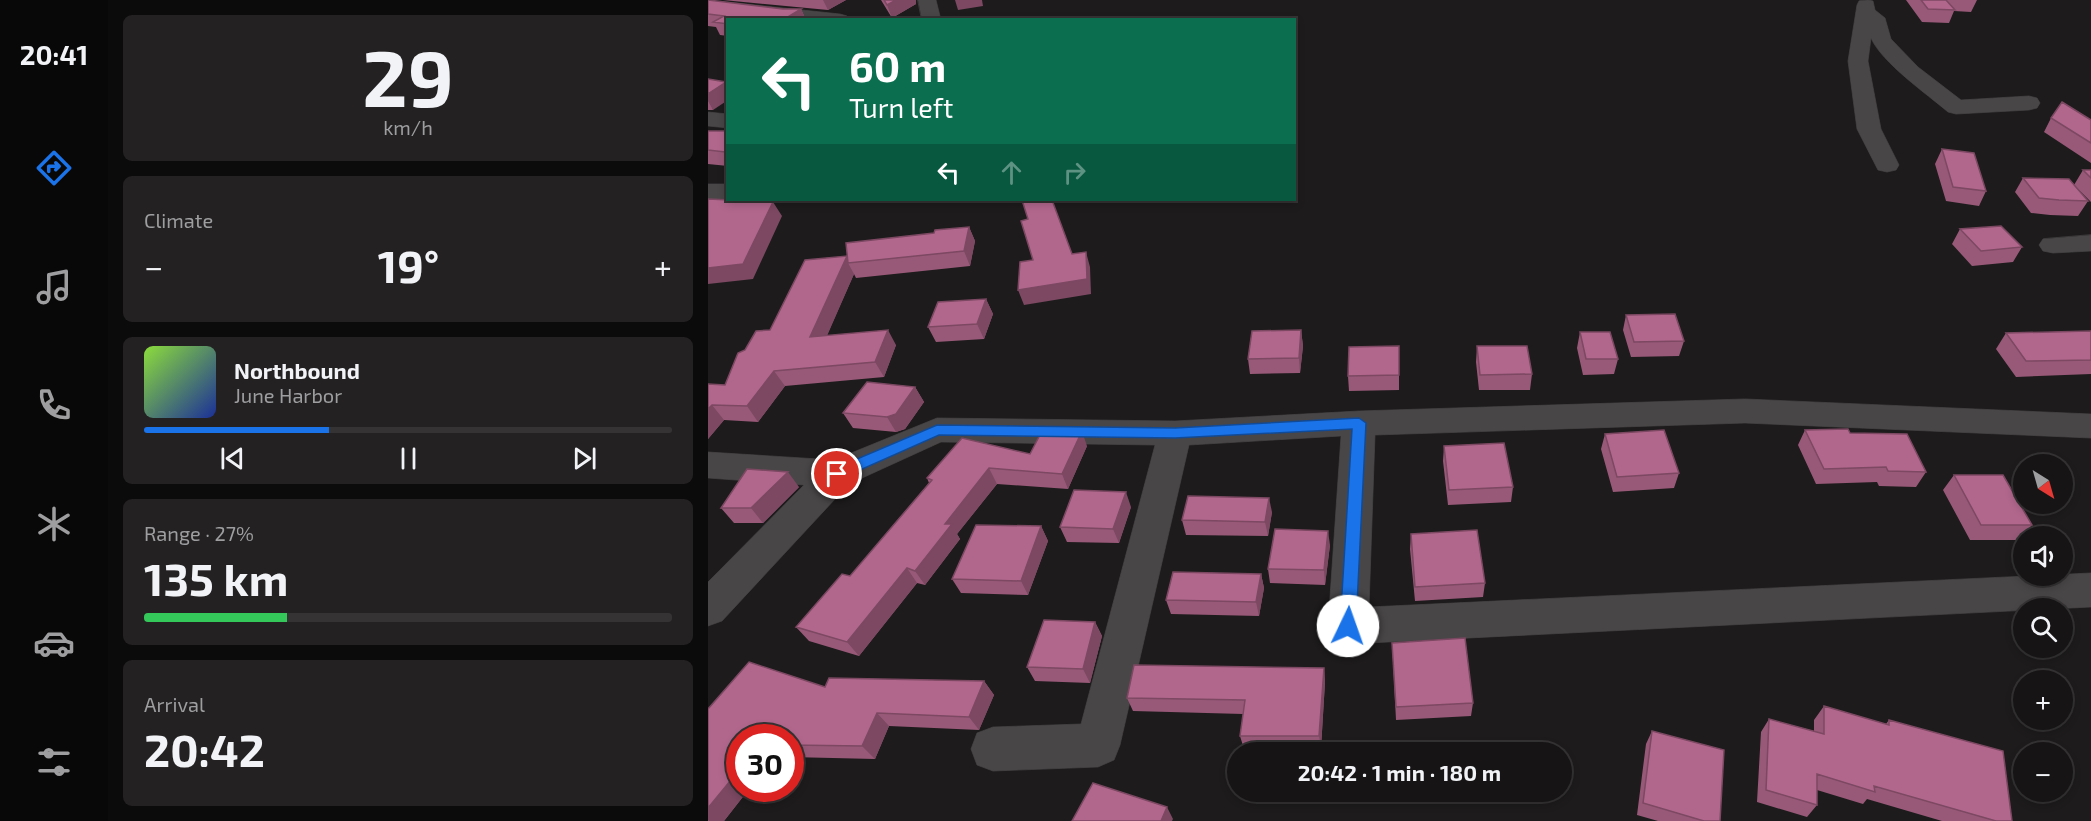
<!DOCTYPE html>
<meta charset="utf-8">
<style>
body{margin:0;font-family:"Exo 2",sans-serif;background:#232122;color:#f1f3f6;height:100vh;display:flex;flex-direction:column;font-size:22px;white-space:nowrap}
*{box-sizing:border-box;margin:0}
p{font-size:20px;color:#9e9ea0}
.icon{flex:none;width:33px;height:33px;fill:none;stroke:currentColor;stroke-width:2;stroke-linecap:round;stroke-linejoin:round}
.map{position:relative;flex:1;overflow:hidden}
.drawer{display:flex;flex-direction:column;gap:15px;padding:15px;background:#0c0b0c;width:600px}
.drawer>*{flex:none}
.banner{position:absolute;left:18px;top:18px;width:570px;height:183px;border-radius:0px;box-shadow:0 3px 9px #0003,0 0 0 2px #353334;background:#0b6e4f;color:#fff;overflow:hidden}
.needle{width:39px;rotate:143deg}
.fabs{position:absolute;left:1305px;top:454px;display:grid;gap:12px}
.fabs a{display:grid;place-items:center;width:60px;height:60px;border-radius:50%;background:#161415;box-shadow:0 3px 9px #0003,0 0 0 2px #353334;font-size:30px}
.speed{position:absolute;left:18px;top:724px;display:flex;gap:12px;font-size:30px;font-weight:700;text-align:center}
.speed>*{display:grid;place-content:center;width:78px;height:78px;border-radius:50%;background:#161415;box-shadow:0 3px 9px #0003,0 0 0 2px #353334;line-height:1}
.speed .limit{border:9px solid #d22;background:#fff;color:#111}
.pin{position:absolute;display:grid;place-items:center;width:51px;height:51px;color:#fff;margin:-26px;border:3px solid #fff;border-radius:50%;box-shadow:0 2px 6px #0007}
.me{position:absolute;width:66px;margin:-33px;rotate:3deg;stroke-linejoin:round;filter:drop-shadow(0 0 4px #0008)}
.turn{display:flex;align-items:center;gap:21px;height:126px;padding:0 24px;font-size:27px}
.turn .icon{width:78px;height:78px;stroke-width:2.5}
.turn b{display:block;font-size:42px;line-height:51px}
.lanes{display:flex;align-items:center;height:57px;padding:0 24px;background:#0003;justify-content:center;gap:30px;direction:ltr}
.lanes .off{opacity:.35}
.big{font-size:45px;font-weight:700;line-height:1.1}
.drawer .tile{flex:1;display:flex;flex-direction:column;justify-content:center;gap:9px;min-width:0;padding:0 21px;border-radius:9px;background:#232122}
.drawer .dial{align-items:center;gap:0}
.dial b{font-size:78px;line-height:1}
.song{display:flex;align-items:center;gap:18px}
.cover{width:72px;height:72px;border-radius:9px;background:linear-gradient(135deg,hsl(90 70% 55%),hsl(230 70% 35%))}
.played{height:6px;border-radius:3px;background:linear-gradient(90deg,#1a73e8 35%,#353334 35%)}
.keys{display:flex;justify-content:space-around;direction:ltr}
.heat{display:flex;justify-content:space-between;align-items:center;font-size:33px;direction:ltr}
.charge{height:9px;border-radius:4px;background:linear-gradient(90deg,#34c759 27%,#353334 0)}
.trip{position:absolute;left:519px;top:742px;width:345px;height:60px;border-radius:30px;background:#161415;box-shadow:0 3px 9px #0003,0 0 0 2px #353334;font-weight:700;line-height:60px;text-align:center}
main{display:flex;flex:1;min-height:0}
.menu{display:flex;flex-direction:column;width:108px;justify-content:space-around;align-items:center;background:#090808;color:#9e9ea0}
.menu .icon{width:42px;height:42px}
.menu .selected{color:#1a73e8}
.menu b{font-size:27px;color:#f1f3f6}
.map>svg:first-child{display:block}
</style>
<main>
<nav class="menu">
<b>20:41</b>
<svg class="icon selected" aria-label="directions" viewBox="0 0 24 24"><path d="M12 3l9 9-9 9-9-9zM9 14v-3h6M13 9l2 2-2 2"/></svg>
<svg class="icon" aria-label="music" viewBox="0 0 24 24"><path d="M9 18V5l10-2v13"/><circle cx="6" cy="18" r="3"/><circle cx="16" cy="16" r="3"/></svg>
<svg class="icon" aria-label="phone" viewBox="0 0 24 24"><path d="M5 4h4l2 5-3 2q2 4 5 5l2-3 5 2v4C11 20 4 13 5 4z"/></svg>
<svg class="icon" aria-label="climate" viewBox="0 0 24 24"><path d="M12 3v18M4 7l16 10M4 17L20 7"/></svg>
<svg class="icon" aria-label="car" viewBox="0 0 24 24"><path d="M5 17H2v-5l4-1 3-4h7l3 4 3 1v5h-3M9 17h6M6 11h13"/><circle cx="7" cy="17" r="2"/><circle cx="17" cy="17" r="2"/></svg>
<svg class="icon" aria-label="filters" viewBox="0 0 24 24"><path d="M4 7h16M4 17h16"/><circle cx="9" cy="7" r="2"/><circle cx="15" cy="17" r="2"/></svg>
</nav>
<section class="drawer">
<div class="tile dial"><b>29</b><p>km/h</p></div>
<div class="tile"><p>Climate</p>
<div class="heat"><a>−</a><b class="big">19°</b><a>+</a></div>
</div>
<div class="tile">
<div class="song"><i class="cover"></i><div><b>Northbound</b><p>June Harbor</p></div></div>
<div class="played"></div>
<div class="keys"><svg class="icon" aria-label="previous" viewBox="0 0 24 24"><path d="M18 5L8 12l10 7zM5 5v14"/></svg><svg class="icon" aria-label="pause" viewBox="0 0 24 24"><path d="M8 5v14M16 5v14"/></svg><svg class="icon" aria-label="next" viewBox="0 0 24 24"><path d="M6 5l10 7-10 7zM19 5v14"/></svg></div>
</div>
<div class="tile"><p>Range · 27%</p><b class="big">135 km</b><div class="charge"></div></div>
<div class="tile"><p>Arrival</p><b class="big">20:42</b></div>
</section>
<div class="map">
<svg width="1383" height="821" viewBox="0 0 1383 821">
<rect width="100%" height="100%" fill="#1d1b1c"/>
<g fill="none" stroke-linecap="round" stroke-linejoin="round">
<defs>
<path id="minor" d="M0,0L132,14L139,16L141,20H81L0,10Z
M210,0H228L233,20H214Z
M1160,0L1165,1L1167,10L1177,18L1183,39L1210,67L1253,100L1321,96L1329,98L1332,103L1329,108L1321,110L1248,114L1240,112C1219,94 1174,63 1163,38L1160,61L1173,129L1191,165L1188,170L1179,172L1170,170L1149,129L1140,61L1149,5L1151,1Z
M0,112L20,114V128L0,126Z
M0,184H20V200H0Z
M1383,235V251L1345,253L1335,251L1331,245L1335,239Z
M1037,399L1383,414V438L1037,423L667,435L661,607L1383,573V607L640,644L626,639L620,626L633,436L481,445L412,745L406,760L390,767L285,771L269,765L263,749L269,733L285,727L373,724L447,445L233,442L141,484L14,621L0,626V582L96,485L0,478V452L126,460L229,418L467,421L651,411Z"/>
</defs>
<use href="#minor" stroke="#3b393a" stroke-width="1"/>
<use href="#minor" fill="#494647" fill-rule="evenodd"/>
</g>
<path fill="#985978" d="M0,0L75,9H93L98,20H20V36L12,35L8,27L0,26Z
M15,0H138L120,10Z
M173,0H208V4L184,18Z
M1198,0H1269L1263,12L1246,11L1241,23L1214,22Z
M0,79L5,110H0Z
M1343,118L1383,120V163L1336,132Z
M0,131H20V166L0,164Z
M1234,149L1278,191L1271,206L1238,201L1227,164Z
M1375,170H1383V202L1366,185Z
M1315,178L1380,201L1370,216L1342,215L1323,213L1307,192Z
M261,227L267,241L262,266L148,278L146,274L119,335L188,345L176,377L77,386L50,422L16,420L0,439V384L17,385L37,350L62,330L139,256L226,233Z
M1252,229L1314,247L1305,262L1264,266L1244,244Z
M278,299L285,314L276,339L228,342L220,327Z
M918,315L976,341L971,356L923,357L915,330Z
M593,330L595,346L592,373L542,374L540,359Z
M1383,331V374L1308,377L1288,349L1298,333Z
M872,332L910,359L906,374L875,375L869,348Z
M691,346V390L641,391L640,376Z
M769,346L824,374L822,390H771L768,362Z
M207,387L216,402L197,429L188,432L145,428L135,413Z
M1097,430L1142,433L1218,472L1208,487L1171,486L1169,482L1108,484L1090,445Z
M897,434L971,473L966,488L905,492L893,449Z
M379,446L360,489L289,484L249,534L252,539L217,585L209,583L151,656L101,641L88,627L142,576L221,483L219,478L322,454Z
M736,446L805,487L803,502L740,505L735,461Z
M1246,475L1324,525L1312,540H1262L1235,490Z
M91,487L55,523H26L13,508Z
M423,507L411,543L359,542L352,527Z
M564,512L560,536L478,535L474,520Z
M333,526L340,541L320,595L253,593L244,579Z
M703,534L777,583L775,597L707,601L702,549Z
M622,545L617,585L562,583L560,569Z
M553,574L556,588L551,616L463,614L458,600Z
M387,622L394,636L382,683L327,681L319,667Z
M684,643L765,703L763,716L688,720Z
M616,668L617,682L613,748L536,749L532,736L535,714L425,711L419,698Z
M276,681L286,695L271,730L181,726L167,759L82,757V738H32V789H41L16,821H0V709L117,687Z
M1116,706L1178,724L1181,720L1304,821H1234L1159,799L1155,804L1109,790V805L1099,817L1049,802L1053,732L1061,719L1106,731V720Z
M944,731L1012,821H950L929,815L938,744Z"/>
<path fill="#7c4862" d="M115,0H138L120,10Z
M188,0H208V4L184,18L179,5Z
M247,0H274L275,6L250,10Z
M93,9L98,20H75Z
M18,82L20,84V100L5,110L0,101V94Z
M65,202L74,216L45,279L0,284V268Z
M261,227L267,241L262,266L256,251Z
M378,252L382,267L383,294L316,305L310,290Z
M139,256L140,263L146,274L112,352L102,337Z
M278,299L285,314L276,339L269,324Z
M180,330L188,345L176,377L167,362Z
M593,330L595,346L592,373L591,358Z
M66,371L77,386L50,422L39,406Z
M207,387L216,402L197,429L188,432L179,417Z
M4,405L16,420L0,439V409Z
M374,431L379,446L360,489L354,474Z
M281,468L289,484L249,534L252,539L217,585L207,571L237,524Z
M80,472L91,487L55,523L43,508Z
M418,492L423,507L411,543L405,529Z
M561,498L564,512L560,536L557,522Z
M333,526L340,541L320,595L313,581Z
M620,531L622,545L617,585L616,570Z
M199,568L209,583L151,656L139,642Z
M553,574L556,588L551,616L548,602Z
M387,622L394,636L382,683L375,669Z
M616,668L617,682L613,748L611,736Z
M276,681L286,695L271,730L261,717Z
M169,713L181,726L167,759L154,746Z
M32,769V789H41L16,821H1L0,820V808Z
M459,807L465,819L464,821H453Z"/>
<path fill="#b1678c" stroke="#7c4862" stroke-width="1.5" d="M0,0L75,9H93L75,20H20V24L5,22L16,16L0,14Z
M176,0H188L179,5Z
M1213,0H1238L1247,10L1220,9Z
M0,79L18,82L0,94Z
M1354,102L1383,120V143L1343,118Z
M0,131H20V150L17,152L0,150Z
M1234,149L1266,153L1278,191L1245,187Z
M1375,170H1383V178Z
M1315,178L1361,179L1380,201L1351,200L1331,198Z
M0,199L65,202L35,264L0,268Z
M314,200H344L364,254L378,252L379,279L310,290L312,262L325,260L313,221L320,219Z
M1293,226L1314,247L1273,251L1252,229Z
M261,227L256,251L140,263L138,243L226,233L227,230Z
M139,256L102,337L180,330L167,362L66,371L39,406L4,405L0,409V384L17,385L30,353L37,350L48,331L62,330L97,260Z
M278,299L269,324L220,327L230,302Z
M967,314L976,341L926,342L918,315Z
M593,330L591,358L540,359L544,331Z
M1383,331V360L1318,361L1298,333Z
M872,332H902L910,359H878Z
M691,346V375L640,376L641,347Z
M769,346H819L824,374L772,375Z
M159,382L207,387L188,414L179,417L135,413Z
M1140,429L1142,433L1199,434L1218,472L1180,471L1178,467L1116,469L1097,430Z
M956,430L971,473L909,477L897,434Z
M334,431H374L354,474L281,468L237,524H244L207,571L199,568L139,642L88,627L134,574L142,576L224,480L219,478L254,438L322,454Z
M796,443L805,487L741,490L736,446Z
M39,469L80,472L43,508H13Z
M1246,475H1295L1324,525H1273Z
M366,490L418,492L405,529L352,527Z
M480,496L561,498L557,522L474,520Z
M268,525L333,526L313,581L244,579Z
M567,529L620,531L616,570L560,569Z
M769,530L777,583L707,587L703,534Z
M465,572L553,574L548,602L458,600Z
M336,620L387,622L375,669L319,667Z
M757,638L765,703L688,707L684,643Z
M41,662L117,687L121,678L276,681L261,717L169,713L154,746L82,745V738H32V769L0,808V709Z
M426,665L616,668L611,736H532L537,700L419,698Z
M1116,706L1181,725V720L1295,751L1304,821H1288L1166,786L1167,792L1109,774V805L1058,790L1061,719L1116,734Z
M944,731L1016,750L1012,821H996L935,803Z
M385,783L459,807L453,821H364Z"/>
<path fill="#1a73e8" stroke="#114b97" stroke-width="1.5" d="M651,418L658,423L648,626L646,631L640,633L634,631L632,626L644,429L467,438L231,435L134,478H123L121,474L123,470L229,425L467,428Z"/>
</svg>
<div class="fabs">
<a><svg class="needle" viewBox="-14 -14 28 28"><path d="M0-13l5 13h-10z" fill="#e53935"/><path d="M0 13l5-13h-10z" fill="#9e9ea0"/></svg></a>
<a><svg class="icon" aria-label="sound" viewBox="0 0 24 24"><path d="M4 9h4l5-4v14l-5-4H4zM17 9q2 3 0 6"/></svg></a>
<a><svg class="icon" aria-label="search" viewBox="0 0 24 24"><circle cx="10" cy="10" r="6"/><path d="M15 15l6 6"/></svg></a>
<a>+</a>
<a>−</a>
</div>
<div class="speed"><div class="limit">30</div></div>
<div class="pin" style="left:129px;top:474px;background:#d93025"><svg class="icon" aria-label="arrive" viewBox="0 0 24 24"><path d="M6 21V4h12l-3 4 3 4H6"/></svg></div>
<svg class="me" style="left:640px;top:626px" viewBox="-20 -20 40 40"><circle r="19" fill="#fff"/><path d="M0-13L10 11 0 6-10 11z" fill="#1a73e8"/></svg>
<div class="trip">20:42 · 1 min · 180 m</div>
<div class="banner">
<div class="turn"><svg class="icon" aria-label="left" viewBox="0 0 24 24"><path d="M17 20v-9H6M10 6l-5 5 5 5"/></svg><div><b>60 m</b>Turn left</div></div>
<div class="lanes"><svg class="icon" aria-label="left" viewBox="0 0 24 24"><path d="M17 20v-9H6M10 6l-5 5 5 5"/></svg><svg class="icon off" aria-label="ahead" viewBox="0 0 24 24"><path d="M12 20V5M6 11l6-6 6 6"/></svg><svg class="icon off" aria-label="right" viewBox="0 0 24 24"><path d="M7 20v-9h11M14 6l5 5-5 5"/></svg></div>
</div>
</div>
</main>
